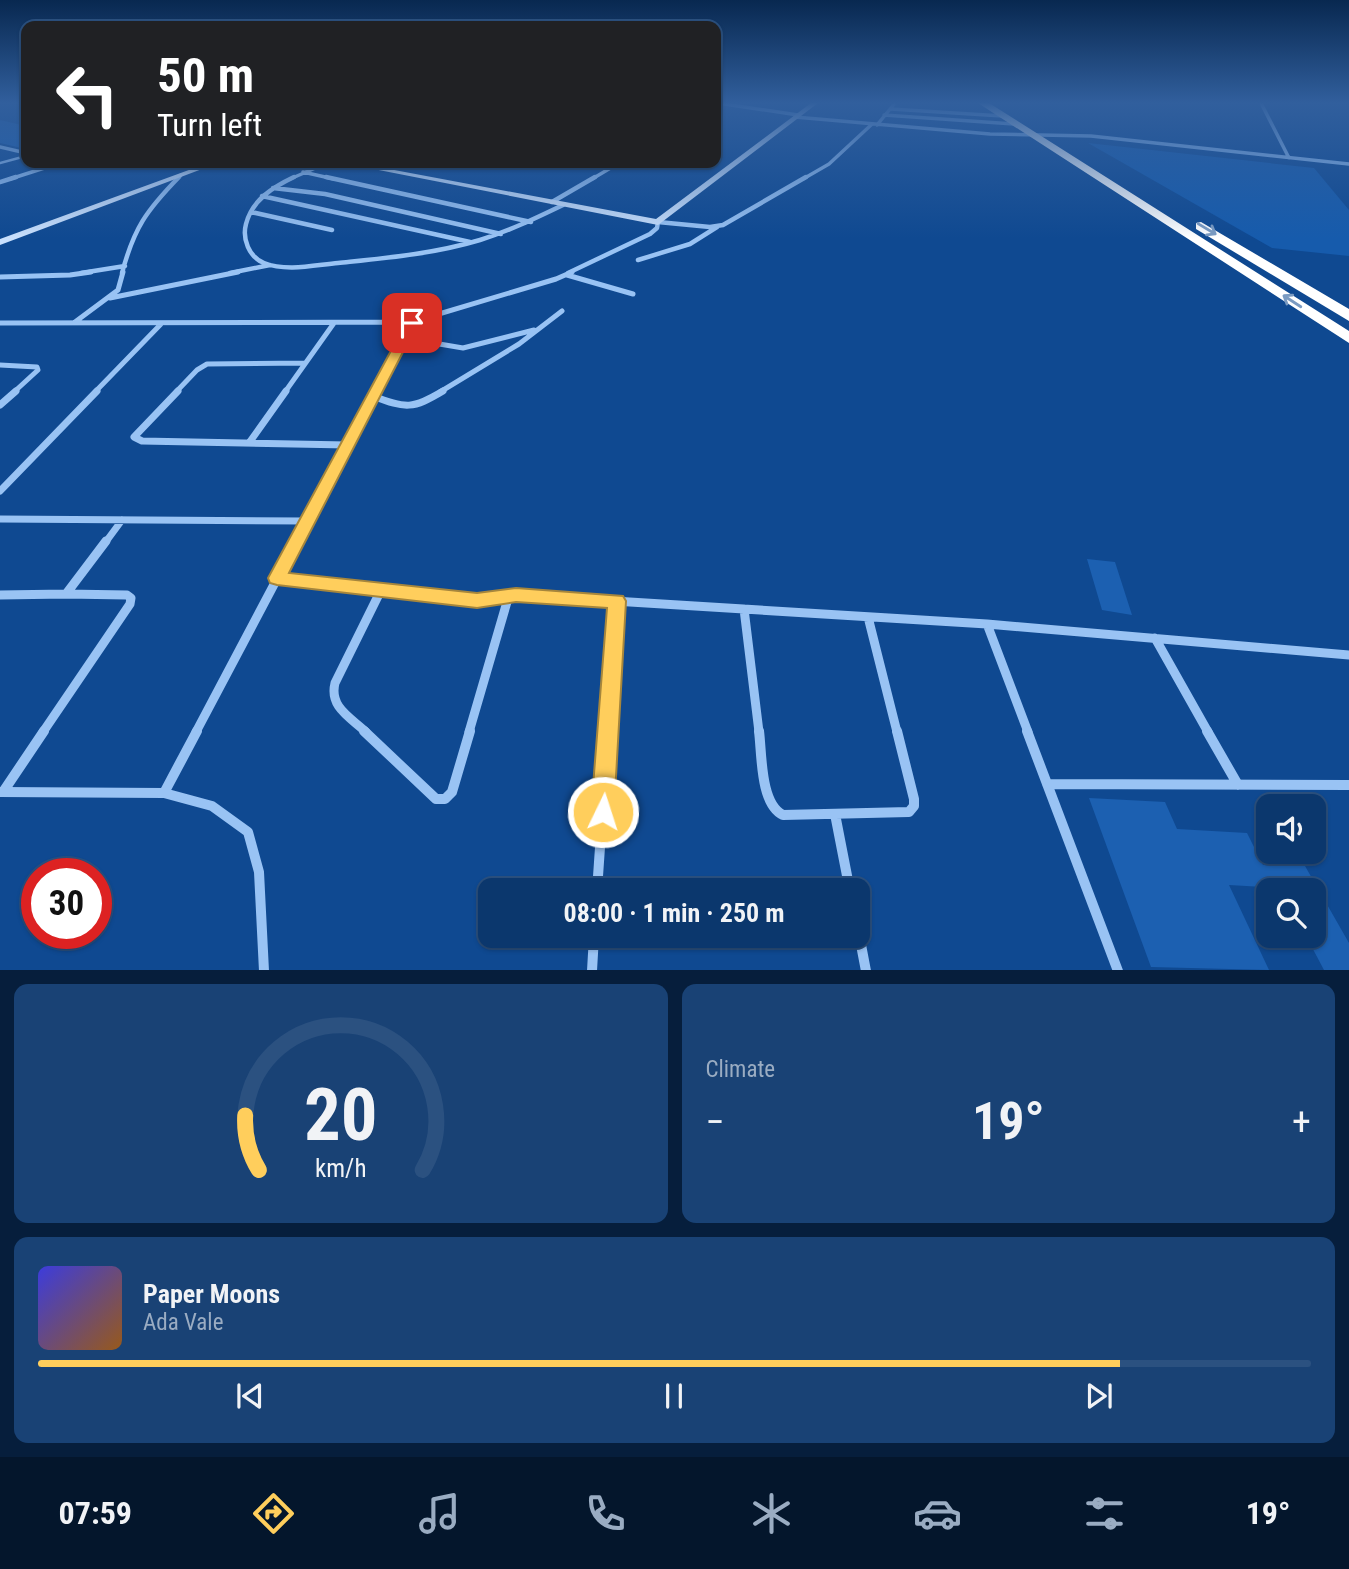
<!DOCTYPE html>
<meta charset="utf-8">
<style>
body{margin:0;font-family:"Roboto Condensed",sans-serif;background:#194275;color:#f1f3f6;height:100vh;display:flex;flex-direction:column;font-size:26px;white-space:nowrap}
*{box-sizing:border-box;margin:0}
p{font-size:23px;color:#9aacc2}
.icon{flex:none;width:38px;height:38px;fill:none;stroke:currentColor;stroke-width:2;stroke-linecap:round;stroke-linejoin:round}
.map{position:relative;height:970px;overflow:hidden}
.panel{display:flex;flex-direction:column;gap:14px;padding:14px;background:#061e3c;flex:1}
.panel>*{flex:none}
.banner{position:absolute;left:21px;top:21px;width:700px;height:147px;border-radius:14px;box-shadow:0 2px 5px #0004,0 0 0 2px #2b5180;background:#202124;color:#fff;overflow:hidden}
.tools{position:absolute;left:1256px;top:794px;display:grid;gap:14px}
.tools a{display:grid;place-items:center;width:70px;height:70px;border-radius:14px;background:#0b376d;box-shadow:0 2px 5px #0004,0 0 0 2px #2b5180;font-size:35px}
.speed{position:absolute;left:21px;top:858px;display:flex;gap:14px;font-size:35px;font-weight:700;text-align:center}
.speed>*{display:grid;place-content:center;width:91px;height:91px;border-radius:50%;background:#0b376d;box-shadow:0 2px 5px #0004,0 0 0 2px #2b5180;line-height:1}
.speed .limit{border:10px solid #d22;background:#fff;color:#111}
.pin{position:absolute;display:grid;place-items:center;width:60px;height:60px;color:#fff;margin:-30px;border-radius:14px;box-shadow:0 4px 10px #0006}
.me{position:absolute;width:77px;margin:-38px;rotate:4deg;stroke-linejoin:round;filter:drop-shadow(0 0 5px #0008)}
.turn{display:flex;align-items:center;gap:24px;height:147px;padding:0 21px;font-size:32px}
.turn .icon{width:91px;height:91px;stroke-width:2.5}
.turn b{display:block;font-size:49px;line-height:60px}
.big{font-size:52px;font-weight:700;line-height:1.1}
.panel .widget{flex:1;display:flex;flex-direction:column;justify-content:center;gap:10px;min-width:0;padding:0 24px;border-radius:14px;background:#194275}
.panel .dial{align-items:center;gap:0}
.dial svg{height:182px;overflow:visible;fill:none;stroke:#2b5180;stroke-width:7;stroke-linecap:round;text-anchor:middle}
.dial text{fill:#f1f3f6;stroke:none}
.song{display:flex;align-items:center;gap:21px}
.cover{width:84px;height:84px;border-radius:10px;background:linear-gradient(135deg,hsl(240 70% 55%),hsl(30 70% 35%))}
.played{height:7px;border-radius:4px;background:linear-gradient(90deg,#ffce5c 85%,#2b5180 85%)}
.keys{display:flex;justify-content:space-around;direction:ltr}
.heat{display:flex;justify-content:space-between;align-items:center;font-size:38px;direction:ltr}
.panel .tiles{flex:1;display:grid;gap:14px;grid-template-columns:1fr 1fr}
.widget:last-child{grid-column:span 2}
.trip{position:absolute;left:478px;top:878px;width:392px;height:70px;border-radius:14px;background:#0b376d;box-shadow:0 2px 5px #0004,0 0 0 2px #2b5180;font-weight:700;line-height:70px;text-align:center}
.menu{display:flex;height:112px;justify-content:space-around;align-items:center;background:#04162c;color:#9aacc2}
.menu .icon{width:49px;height:49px}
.menu .on{color:#ffce5c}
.menu b{font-size:32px;color:#f1f3f6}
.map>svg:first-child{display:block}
</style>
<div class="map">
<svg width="1349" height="971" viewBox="0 0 1349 971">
<rect width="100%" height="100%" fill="#0f4991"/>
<path fill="#165bac" d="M1088,143L1314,168L1349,210V256L1272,248Z"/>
<path fill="#1c60b1" d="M0,120L26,126V149L0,143Z
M1087,559L1115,562L1132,615L1102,610Z
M1089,798L1165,802L1177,829L1247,833L1263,865L1305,866L1349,943V970H1324L1306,936H1314V891H1282L1281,888L1229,885L1269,970L1151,967Z"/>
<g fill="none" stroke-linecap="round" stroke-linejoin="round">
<path stroke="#99c3f4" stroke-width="2.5" d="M0,163L26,156"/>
<path stroke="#99c3f4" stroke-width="3.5" d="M718,103L798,115
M1261,103L1289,158
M891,109L1003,116
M884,115L1014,124
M795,117L990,134L1091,136L1349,164
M877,125L895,103
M0,147L26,153
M576,163L608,168
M303,172L334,179
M10,179L60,163
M177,179L181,175
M290,179L327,163
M592,179L619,163
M803,179L829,164L871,125"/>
<path stroke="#99c3f4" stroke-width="4.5" d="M294,177C273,187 252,200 246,224C242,239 249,257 264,263C287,272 315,265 338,263C386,258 433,254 480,240C509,231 536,218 563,205
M326,177L531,222
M0,182L16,177
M273,188L325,194L501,234
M262,196L470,242
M552,202L595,177
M251,212L332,230
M638,260L690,244L717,227
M81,273L125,266
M122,273C134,228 146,211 179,177
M230,273L270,265
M568,273L650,234L657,228L658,222L710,227L723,225L806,177"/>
<path stroke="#99c3f4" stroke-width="5" d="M567,275L633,294
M0,277L70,275L91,272
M110,298L238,272
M75,322L118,290L123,272
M0,323L412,322L556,279L572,272
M404,338L463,348L534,330
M0,365L37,367L38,370L14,392
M95,392L161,324
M176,392L197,370L207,364L305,363
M285,392L334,323
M375,392L412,322
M440,392L519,344L562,311"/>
<path stroke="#99c3f4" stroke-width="7" d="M178,391L134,437L142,441L347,445
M373,396C406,409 413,409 443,391
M0,405L16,391
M249,443L286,391
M0,491L97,391
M0,519L306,521
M105,543L122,520
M296,543L376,391"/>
<path stroke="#99c3f4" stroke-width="9" d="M277,578L477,600L516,595L987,624L1349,655
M0,595L66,594L106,541
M744,609L759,732
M868,617L897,732
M987,624L1028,732
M1155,638L1208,732
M43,732L130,604L131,598L127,595L66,594
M196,732L297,541
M366,732C350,717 329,707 335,683L381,590
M469,732L509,595
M607,732L616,601"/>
<path stroke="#99c3f4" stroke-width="10" d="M364,731L436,799H445L452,792L470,731
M759,731C762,754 760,804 783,815L909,812L914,806V799L897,731
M1027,731L1118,971
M1207,731L1238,785
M1047,784L1349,785
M0,792L164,793L212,806L248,832L259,872L264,971
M3,792L44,731
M164,793L197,731
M835,814L850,891
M597,891L608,731
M858,929L866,971
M592,971L594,936"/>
<path fill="#c9e0fd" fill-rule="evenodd" d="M811,103H818L658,225L343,163H357L656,219Z
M208,163H218L0,245V239Z"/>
<path fill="#fff" fill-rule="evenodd" d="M978,103H989L1349,331V343Z
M1201,222L1349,309V321L1196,229V223Z"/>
</g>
<defs><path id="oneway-shaft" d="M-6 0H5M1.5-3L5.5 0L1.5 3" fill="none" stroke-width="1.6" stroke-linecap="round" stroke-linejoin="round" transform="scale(1.75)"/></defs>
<g stroke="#7b9bc2">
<use href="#oneway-shaft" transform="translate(1207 229) rotate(31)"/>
<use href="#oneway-shaft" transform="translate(1292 301) rotate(-147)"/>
</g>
<linearGradient id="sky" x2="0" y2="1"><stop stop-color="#082850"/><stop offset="0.43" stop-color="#315f9d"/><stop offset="1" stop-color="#315f9d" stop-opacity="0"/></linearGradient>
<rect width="1349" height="239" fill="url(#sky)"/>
<path fill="#ffce5c" stroke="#a6863c" stroke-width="2" d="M412,319L418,323L289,573L477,593L516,588L623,596L626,601L614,812L611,820L603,823L594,820L591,812L607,608L516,602L477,608L277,585L270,583L268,578L406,323Z"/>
</svg>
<div class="tools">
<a><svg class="icon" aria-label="sound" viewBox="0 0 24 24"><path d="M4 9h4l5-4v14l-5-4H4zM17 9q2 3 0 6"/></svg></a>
<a><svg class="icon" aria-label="search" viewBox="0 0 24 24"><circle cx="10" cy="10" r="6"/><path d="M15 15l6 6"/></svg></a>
</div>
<div class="speed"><div class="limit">30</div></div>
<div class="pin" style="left:412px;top:323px;background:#d93025"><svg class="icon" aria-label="arrive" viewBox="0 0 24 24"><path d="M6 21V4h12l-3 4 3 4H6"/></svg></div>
<svg class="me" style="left:603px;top:812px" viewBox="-20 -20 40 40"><circle r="17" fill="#ffce5c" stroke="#fff" stroke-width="3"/><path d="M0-11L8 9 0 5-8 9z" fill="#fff"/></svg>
<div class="trip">08:00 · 1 min · 250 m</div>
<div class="banner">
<div class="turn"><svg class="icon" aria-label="left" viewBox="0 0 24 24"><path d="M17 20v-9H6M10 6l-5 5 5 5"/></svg><div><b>50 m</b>Turn left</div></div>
</div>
</div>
<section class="panel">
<div class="tiles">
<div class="widget dial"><svg viewBox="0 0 100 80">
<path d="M14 69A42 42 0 1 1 86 69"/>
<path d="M14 69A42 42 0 0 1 8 45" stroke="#ffce5c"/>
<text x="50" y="56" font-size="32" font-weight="700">20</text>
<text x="50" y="72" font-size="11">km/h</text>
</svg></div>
<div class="widget"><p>Climate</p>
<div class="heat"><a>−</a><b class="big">19°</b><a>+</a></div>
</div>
<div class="widget">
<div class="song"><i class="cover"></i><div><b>Paper Moons</b><p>Ada Vale</p></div></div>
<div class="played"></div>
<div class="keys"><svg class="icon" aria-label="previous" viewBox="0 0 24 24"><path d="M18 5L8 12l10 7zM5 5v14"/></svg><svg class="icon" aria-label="pause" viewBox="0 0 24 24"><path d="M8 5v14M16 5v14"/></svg><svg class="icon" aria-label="next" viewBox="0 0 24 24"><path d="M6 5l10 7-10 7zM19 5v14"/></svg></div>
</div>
</div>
</section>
<nav class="menu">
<b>07:59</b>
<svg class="icon on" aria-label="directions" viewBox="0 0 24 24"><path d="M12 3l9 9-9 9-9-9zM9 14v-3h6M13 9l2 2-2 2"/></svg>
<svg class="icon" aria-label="music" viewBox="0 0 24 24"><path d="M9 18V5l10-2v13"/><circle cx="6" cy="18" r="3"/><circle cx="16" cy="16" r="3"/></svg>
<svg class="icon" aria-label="phone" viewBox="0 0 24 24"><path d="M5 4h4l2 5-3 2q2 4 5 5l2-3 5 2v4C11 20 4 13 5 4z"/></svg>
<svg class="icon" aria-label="climate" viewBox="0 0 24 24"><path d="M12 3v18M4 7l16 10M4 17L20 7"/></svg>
<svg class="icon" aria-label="car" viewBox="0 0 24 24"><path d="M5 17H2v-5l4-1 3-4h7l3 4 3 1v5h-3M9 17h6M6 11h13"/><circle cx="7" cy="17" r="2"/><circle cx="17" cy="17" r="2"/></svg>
<svg class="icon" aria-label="filters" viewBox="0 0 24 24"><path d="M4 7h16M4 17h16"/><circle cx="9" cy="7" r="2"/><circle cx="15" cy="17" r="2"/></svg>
<b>19°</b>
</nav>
